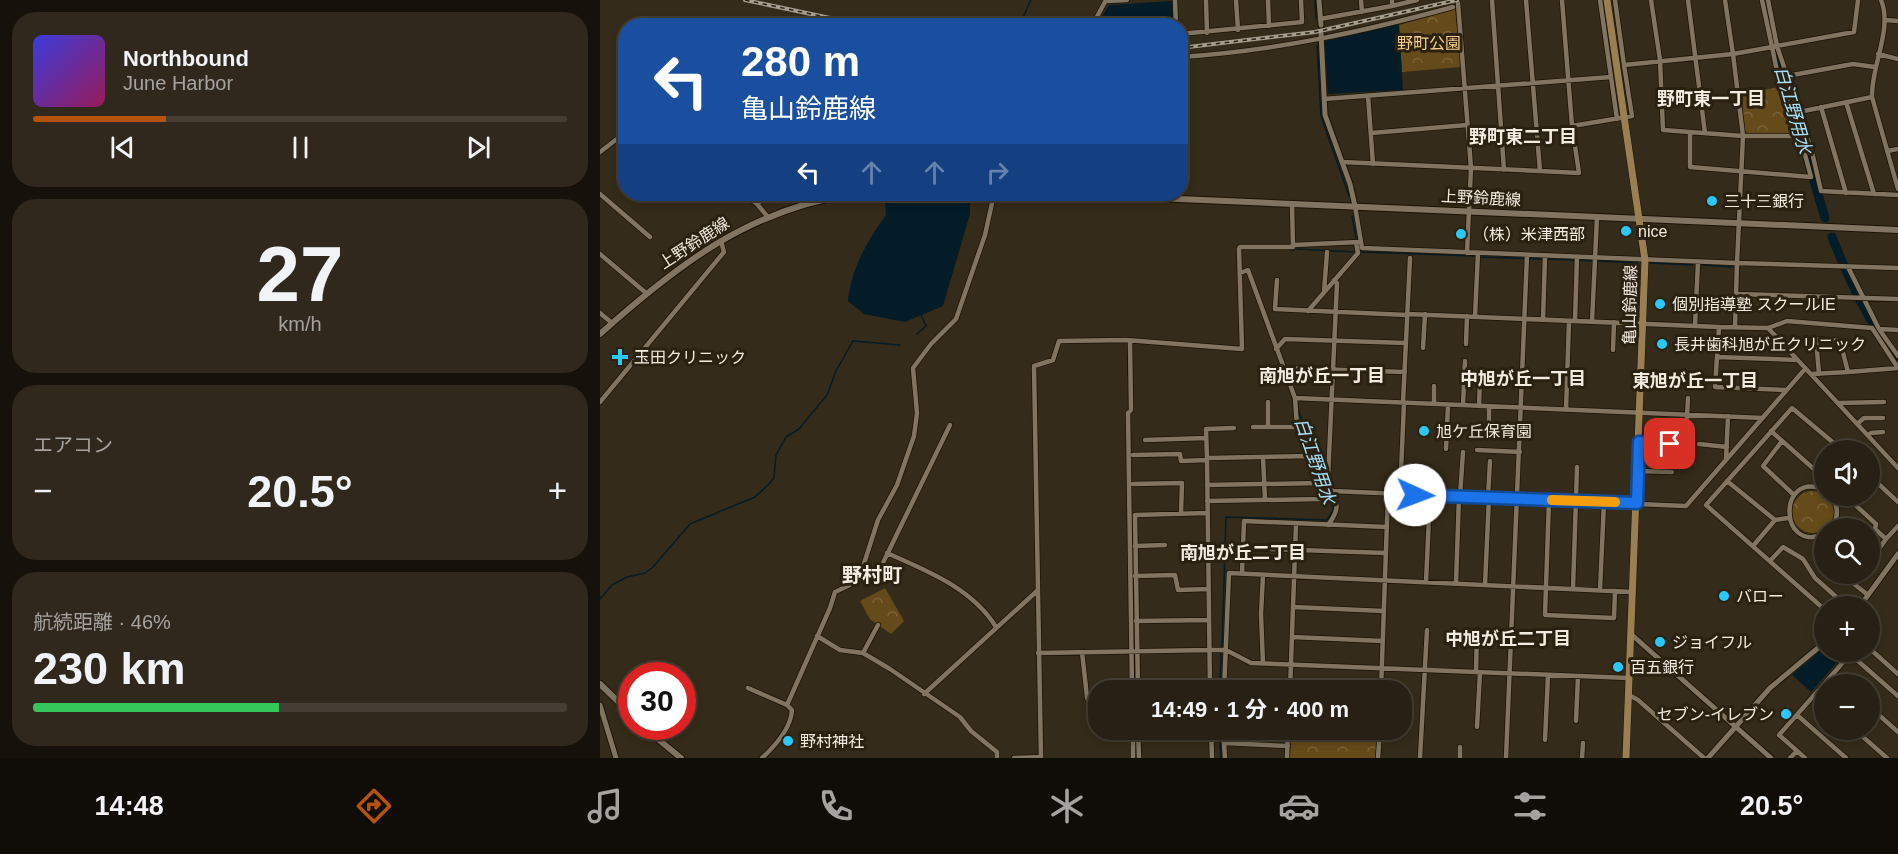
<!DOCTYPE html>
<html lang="ja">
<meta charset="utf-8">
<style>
body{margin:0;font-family:Arial,"Noto Sans JP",sans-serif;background:#30281d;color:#f1f3f6;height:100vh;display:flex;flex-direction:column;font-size:22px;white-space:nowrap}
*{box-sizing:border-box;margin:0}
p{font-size:20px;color:#a5a3a0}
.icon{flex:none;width:33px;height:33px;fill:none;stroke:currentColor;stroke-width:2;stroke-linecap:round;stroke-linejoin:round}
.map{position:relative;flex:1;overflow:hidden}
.drawer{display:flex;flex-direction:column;gap:12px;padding:12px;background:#16120b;width:600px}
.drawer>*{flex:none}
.guide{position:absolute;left:18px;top:18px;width:570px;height:183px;border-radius:24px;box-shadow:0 3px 9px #0003,0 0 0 2px #443e34;background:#1a4fa0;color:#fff;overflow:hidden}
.tools{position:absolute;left:1214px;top:440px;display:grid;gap:12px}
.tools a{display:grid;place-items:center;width:66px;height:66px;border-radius:50%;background:#282014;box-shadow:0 3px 9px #0003,0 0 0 2px #443e34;font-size:30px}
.speed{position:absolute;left:18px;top:662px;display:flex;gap:12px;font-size:30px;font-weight:700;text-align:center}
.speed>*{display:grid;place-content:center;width:78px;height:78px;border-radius:50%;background:#282014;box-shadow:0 3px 9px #0003,0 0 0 2px #443e34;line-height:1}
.speed .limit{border:9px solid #d22;background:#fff;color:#111}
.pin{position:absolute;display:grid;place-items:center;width:51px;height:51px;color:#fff;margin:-26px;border-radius:12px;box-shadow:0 3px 9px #0006}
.me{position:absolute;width:66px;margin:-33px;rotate:92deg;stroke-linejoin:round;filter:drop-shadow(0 0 4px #0008)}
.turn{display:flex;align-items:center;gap:21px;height:126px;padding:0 24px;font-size:27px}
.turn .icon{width:78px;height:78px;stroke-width:2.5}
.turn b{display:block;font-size:42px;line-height:51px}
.lanes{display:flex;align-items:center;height:57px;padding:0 24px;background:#0003;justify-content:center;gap:30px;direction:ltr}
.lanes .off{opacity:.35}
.big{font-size:45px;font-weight:700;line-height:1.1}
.drawer .widget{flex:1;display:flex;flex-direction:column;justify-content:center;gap:9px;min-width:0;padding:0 21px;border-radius:24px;background:#30281d}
.drawer .dial{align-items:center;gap:0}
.dial b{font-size:78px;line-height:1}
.song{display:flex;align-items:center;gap:18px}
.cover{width:72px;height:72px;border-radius:9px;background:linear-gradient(135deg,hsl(240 70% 55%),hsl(330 70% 35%))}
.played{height:6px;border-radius:3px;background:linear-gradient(90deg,#b45309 25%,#443e34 25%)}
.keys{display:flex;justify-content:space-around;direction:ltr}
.heat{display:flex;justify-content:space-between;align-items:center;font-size:33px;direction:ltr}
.charge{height:9px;border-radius:4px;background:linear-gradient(90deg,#34c759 46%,#443e34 0)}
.trip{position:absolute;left:488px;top:680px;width:324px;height:60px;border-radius:24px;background:#282014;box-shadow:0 3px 9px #0003,0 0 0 2px #443e34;font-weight:700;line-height:60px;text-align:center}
.menu{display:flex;height:96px;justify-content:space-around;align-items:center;background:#100d08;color:#a5a3a0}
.menu .icon{width:42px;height:42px}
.menu .selected{color:#b45309}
.menu b{font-size:27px;color:#f1f3f6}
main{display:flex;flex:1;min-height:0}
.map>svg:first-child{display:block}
</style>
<main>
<section class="drawer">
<div class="widget">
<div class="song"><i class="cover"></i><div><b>Northbound</b><p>June Harbor</p></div></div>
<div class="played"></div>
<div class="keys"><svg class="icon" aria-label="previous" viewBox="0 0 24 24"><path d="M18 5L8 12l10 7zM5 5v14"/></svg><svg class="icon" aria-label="pause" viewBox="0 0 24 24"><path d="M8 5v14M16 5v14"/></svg><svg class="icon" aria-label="next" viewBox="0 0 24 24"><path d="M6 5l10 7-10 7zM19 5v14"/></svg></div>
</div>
<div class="widget dial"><b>27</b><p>km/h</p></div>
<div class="widget"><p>エアコン</p>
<div class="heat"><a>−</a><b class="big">20.5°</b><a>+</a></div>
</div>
<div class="widget"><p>航続距離 · 46%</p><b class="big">230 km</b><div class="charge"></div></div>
</section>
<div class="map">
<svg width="1298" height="758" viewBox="0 0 1298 758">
<defs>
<pattern id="park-crowns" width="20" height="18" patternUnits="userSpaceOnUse" patternTransform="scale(1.5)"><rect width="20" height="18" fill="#654a1a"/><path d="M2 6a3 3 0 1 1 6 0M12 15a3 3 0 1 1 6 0" fill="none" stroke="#7c643b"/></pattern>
</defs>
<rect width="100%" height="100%" fill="#352b1a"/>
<path fill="url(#park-crowns)" d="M855,9L861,67L802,72L799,25Z
M1182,87L1197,132L1194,134H1149L1145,131L1141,93Z
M1192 512a21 21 0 1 1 42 0a21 21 0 1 1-42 0Z
M285,588L304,621L291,634L270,619L260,601Z
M691,729H778L777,758H690Z"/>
<path fill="#031c27" d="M572,1L573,25H497L509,5Z
M799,24L803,90L728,94L725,41Z
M285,199L370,202V214L343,306L305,322L264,314L248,301C251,269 267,241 286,215Z
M1224,648V651H1247L1211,692L1192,675Z"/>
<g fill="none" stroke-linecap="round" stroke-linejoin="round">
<path stroke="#031c27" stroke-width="1.5" d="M715,0L716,19
M419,26L431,0
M717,45L721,116L749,196
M752,216L756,238
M697,249L755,252
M690,250H694
M761,252L876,256
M880,257L975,260
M979,260L993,261
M997,261L1038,263
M1050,263L1093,265
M1103,265L1132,267
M317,334L326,326L321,315
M528,353V376
M0,599L12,585L27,577L45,573L53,567L90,524L155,497L168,485L174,478L176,455L186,437L199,429L227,395L236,371L253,341L300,345
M533,603L534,649
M622,646L626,517L727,520L734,509L698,409
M534,654L535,690
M620,690L621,653
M536,729V758
M619,729L621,758"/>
<path stroke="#031c27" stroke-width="9" d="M1165,0L1180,66L1225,218
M1232,237C1249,280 1269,324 1298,360"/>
<defs>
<path id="minor" d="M575,0L576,26
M606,0L607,33
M636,0L638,30
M668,0L669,26
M761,0L762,12
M792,0V6L817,0
M892,0L904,170
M926,0L940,171L979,173L972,126L962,0
M1000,0L1011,77
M1015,0L1024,65
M1051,0L1060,60L1063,130L1143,136L1137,263L1298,268
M1088,0L1105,133
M1162,0L1172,47L1133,54L1143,136H1200L1177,71L1172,47L1177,46L1187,76
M1168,0L1177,46L1254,32L1258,0
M506,1L527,0
M858,3L871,168L867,253
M720,19L792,6
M1285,20L1298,21
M492,26L506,0
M580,34L702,22L701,0
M1278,54L1298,59
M580,57C674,51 762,32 853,7
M1275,67L1253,64L1187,76L1212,152L1221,191L1298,195
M768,96L773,164
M1272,97C1271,66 1293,29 1281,0
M724,99L1011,77L1017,119
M1246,102L1274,194
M1221,107L1246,193
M1199,112L1272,97L1298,189
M972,126L1032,116L1024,65L1133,54L1125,0
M771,133L867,125
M1090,133V167L1211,177L1200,136
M1287,151L1298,149
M0,152L26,132
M742,162L940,171
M0,194L50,237
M144,194L157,204
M755,206L762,248L1137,263L1135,327
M168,217L157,204L168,194
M693,245L759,242
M0,254L46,293
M1248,267L1279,329L1298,356
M640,273L648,270L695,398L697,427H653
M677,280L675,309L807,315
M724,292L727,252
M1137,294L1298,299
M708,311L758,253L756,242
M0,313L12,323
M807,314L1119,327L1168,328L1187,321L1272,328L1298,368
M875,317L878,253
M943,320L945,256
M975,321L977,257
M992,322L997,217
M1095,326L1098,262
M1119,327L1115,387L1186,390
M1168,328L1298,468
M1279,329L1298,330
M530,341L531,410L528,413L532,690
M866,344L867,316
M823,348L825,314
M676,349L685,339L806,343
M1013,350L1014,322
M1117,357L1197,360
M683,368L805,372
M1248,372L1298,368
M1211,374L1248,372L1240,341L1216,339L1219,374
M695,398L1163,418
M0,402L124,252L121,241
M803,403L810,258
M1239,403L1284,402
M834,404V386
M863,405L865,361
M879,406L880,376
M966,410L969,321
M889,422V406
M1257,424L1264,418H1283
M668,427V402
M1171,431L1215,470L1224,460
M1268,435L1271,433L1283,432
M545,440L606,438
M1182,441L1163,466L1194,495
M1039,442L1069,444
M1099,444L1127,447
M846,449L848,405
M877,450L920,452
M533,455L580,454L581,461L607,460
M1085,455L1088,398
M663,457L665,500
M607,458L606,429L634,428
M1126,459L1128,416
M1038,471L1072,472
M1269,475L1298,502
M1127,481L1175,520
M533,484L582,483L581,514
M607,485L720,483
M1224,490C1178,469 1178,554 1224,534
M732,491L1086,506L1205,369
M800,494L804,403
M1230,495C1239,506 1239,517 1231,528
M860,496L863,452
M888,497L890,461
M949,500L945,615L1014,618L1015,591
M607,501L722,499L723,493L730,489
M1236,505L1251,501L1276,524L1275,529L1286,539L1269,563
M728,525C745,503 732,500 728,478L737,283L734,280
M1219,536L1224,550
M1286,539L1298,526
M535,546L565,545
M1153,546L1175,520L1188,518
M643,548L786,553
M287,553C327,571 372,588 396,627
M1170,561L1183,547L1203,559L1215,578L1242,602L1238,606
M1240,573L1268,595
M642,574L644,521L787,527
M663,575L661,614L663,664
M535,576L575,575L578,590L608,589
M259,579L278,520L297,485L314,436L317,413L313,368L331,344L356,319L385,235L394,194
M826,582L830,495
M856,583L859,496
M885,585L889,497
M973,589L977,467
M1000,590L1004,502
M693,607L784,611
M1224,609L1106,505L1192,408L1242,450
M536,621L609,620
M217,636L240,650L263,653L290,669L360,717L371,731L397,752V758
M692,637L783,641
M1269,648L1298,674
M482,652L487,697L488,700H498
M263,653L278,625
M438,653L609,650H626L651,663L1029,678
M1250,654L1298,696
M876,672L877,630
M1233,675L1243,684
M1224,684L1253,651
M148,688L187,705
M624,689L654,690
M538,690L535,515L607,513
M610,690L607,458L711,456L723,493
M624,690L629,573L1033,592
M690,690L696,524
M781,690L788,493
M324,694L437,591
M1029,695L1038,700L1104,758
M1215,695L1224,703
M1269,706L1298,732
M1197,715L1246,758
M976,721L978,676
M877,727L880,672
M533,729V758
M538,729L539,758
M611,729L612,758
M623,729L625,758
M1254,729L1287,758
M945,740L948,675
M624,743L688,746
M162,758C175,746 191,729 192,710L187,705L230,608L235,592L279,571L350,425
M414,758L441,757
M441,758L434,366L453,360L459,341L526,340L642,349L639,249L640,247H693L692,204
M687,758L688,729
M778,758L780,729
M820,758L827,630
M860,758V747
M906,758L927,255
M982,758L983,743
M1190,758L1197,751
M1205,758L1179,735L1224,684"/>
<path id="tertiary" d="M719,0L721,25
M721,33L725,115L750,184L755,206
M1260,606L1298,554
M1032,635L1171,758
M0,705L16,758
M1108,758L1170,688L1224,643"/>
<path id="secondary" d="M464,194L1298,230
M0,334C76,266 149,209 253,194
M0,684L32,715
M42,726L81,758"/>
<path id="primary" d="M1007,0L1045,260L1026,758"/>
</defs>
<use href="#minor" stroke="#1d1304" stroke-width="6"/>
<use href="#tertiary" stroke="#1d1304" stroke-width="7"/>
<use href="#secondary" stroke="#1d1304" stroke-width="8"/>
<use href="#primary" stroke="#1d1304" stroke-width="8"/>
<use href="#minor" stroke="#817562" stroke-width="4.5"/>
<use href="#tertiary" stroke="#817562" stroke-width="5"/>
<use href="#secondary" stroke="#817562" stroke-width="6"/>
<use href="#primary" stroke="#997f52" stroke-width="7"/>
<defs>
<path id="rail" d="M145,0L268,26
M580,48L715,32L857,0"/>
</defs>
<use href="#rail" stroke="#a59d8f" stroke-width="4"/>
<use href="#rail" stroke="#2b2110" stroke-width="1.5" stroke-dasharray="4.5" stroke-linecap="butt"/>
</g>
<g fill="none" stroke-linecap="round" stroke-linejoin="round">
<defs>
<path id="route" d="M815,495L1037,503L1039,442L1070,444"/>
</defs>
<use href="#route" stroke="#114b97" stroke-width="15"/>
<use href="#route" stroke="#1a73e8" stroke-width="10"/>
<path stroke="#f59e0b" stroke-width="10" d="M952,500L1015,502"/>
</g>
<g fill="#29c8ff" stroke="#2b2110" stroke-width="2">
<circle cx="1112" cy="201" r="6"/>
<circle cx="1026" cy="231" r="6"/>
<circle cx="861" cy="234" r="6"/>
<circle cx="1060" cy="304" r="6"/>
<circle cx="1062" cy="344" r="6"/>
<path d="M17 348h6v6h6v6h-6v6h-6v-6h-6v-6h6z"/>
<circle cx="824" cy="431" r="6"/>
<circle cx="1124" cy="596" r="6"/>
<circle cx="1060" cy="642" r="6"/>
<circle cx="1018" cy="667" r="6"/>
<circle cx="1186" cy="714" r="6"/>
<circle cx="188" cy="741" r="6"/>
</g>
<g text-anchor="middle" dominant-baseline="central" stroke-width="6" stroke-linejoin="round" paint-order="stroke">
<g font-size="16" fill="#f8ce8a" stroke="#2b2110">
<text x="829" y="43">野町公園</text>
</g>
<g font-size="16" fill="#f2ebe0" stroke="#2b2110">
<text transform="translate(881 198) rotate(3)">上野鈴鹿線</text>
<text transform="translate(94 243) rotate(-33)">上野鈴鹿線</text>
<text transform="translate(1030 305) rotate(-89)">亀山鈴鹿線</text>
</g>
<g font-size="16" fill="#f2ebe0" stroke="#2b2110" text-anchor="start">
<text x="1124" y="201">三十三銀行</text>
<text x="1038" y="231">nice</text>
<text x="873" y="234">（株）米津西部</text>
<text x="1072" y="304">個別指導塾 スクールIE</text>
<text x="1074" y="344">長井歯科旭が丘クリニック</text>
<text x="34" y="357">玉田クリニック</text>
<text x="836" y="431">旭ケ丘保育園</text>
<text x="1136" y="596">バロー</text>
<text x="1072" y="642">ジョイフル</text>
<text x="1030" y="667">百五銀行</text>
<text x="1174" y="714" text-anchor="end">セブン-イレブン</text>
<text x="200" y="741">野村神社</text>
</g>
<g font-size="18" font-weight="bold" fill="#f2ebe0" stroke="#2b2110">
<text x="1111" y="99">野町東一丁目</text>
<text x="923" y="137">野町東二丁目</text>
<text x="722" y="376">南旭が丘一丁目</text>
<text x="923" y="379">中旭が丘一丁目</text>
<text x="1095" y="381">東旭が丘一丁目</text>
<text x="643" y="553">南旭が丘二丁目</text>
<text x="908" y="639">中旭が丘二丁目</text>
</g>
<g font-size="18" font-style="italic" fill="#a3e1fd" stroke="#2b2110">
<text transform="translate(1193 110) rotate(74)">白江野用水</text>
<text transform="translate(715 461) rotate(71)">白江野用水</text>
</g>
<g font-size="20" font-weight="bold" fill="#f2ebe0" stroke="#2b2110">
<text x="272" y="575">野村町</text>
</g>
</g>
</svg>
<div class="tools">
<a><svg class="icon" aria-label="sound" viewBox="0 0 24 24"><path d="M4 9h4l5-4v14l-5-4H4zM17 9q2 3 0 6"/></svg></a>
<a><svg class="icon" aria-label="search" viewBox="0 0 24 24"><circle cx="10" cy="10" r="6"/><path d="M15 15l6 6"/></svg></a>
<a>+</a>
<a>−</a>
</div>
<div class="speed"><div class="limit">30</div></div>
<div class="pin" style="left:1070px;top:444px;background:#d93025"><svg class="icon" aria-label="arrive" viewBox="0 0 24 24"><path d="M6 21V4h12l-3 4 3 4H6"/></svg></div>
<svg class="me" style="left:815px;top:495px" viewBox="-20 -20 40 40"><circle r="19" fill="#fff"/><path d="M0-13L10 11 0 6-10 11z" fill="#1a73e8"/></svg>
<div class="trip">14:49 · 1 分 · 400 m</div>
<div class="guide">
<div class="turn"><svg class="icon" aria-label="left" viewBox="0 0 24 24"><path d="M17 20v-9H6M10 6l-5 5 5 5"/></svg><div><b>280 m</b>亀山鈴鹿線</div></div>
<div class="lanes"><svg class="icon" aria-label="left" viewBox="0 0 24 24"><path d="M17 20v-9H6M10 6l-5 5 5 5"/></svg><svg class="icon off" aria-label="ahead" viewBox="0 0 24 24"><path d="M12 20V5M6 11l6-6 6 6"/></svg><svg class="icon off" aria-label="ahead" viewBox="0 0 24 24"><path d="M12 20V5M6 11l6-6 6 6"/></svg><svg class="icon off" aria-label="right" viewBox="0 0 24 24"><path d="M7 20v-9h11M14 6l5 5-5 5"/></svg></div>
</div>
</div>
</main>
<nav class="menu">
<b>14:48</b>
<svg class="icon selected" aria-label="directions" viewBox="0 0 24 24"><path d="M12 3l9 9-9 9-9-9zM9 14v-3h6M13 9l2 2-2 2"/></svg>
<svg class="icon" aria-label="music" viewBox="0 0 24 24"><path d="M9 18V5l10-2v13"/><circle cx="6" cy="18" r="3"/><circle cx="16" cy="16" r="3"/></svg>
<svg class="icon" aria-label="phone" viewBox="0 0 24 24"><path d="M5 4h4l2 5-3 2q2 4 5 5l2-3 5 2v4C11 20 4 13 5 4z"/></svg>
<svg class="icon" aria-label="climate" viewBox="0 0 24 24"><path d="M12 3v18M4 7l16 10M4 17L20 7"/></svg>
<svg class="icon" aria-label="car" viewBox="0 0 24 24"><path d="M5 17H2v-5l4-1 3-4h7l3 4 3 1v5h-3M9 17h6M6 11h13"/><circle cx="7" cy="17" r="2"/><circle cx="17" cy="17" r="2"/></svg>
<svg class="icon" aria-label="filters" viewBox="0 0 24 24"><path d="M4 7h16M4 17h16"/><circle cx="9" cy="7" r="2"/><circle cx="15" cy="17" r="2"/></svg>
<b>20.5°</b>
</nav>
